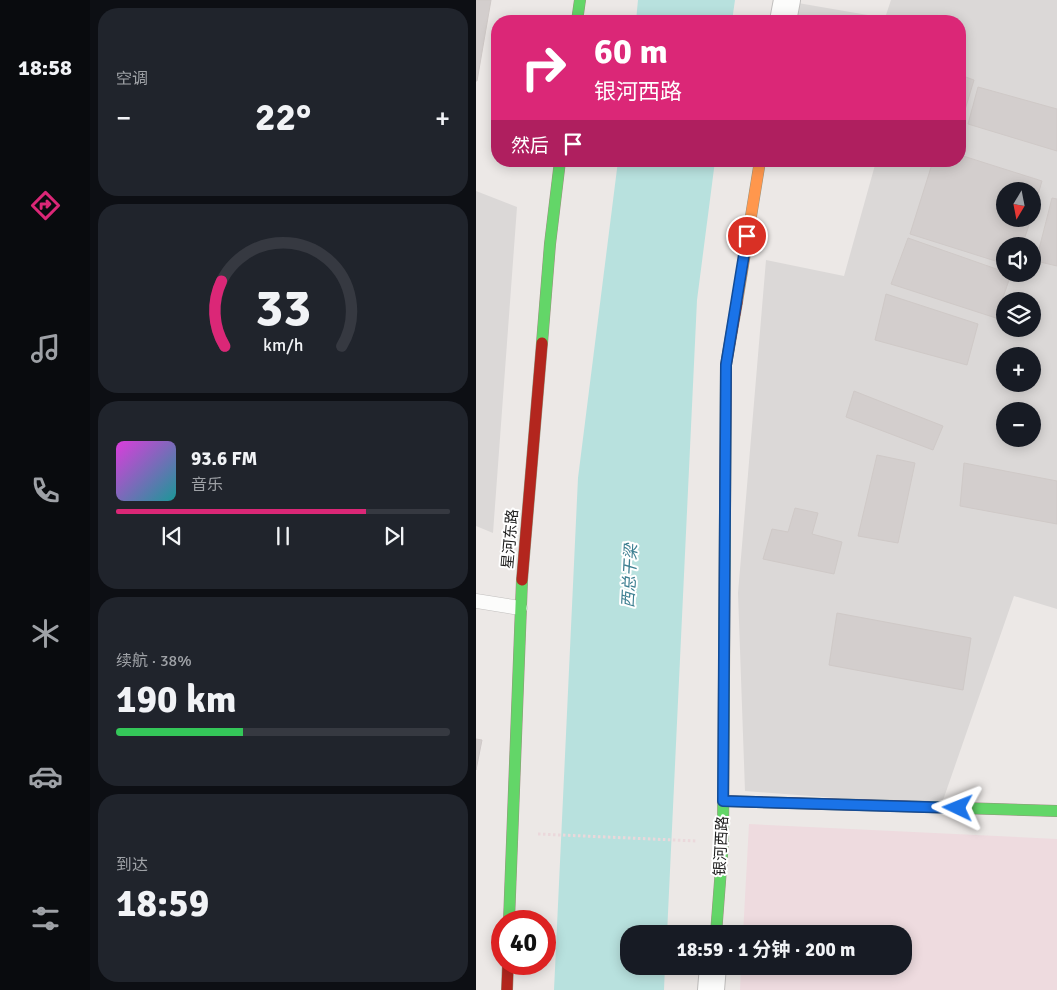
<!DOCTYPE html>
<html lang="zh">
<meta charset="utf-8">
<style>
body{margin:0;font-family:Signika,"Noto Sans SC",sans-serif;background:#20242c;color:#f1f3f6;height:100vh;display:flex;flex-direction:column;font-size:19px;white-space:nowrap}
*{box-sizing:border-box;margin:0}
p{font-size:16px;color:#9ea1a6}
.icon{flex:none;width:28px;height:28px;fill:none;stroke:currentColor;stroke-width:2;stroke-linecap:round;stroke-linejoin:round}
.map{position:relative;flex:1;overflow:hidden}
.sheet{display:flex;flex-direction:column;gap:8px;padding:8px;background:#0d0f14;width:386px}
.sheet>*{flex:none}
.hud{position:absolute;left:15px;top:15px;width:475px;height:152px;border-radius:20px;box-shadow:0 2px 12px #0003;background:#db2777;color:#fff;overflow:hidden}
.needle{width:32px;rotate:190deg}
.tools{position:absolute;left:520px;top:182px;display:grid;gap:10px}
.tools a{display:grid;place-items:center;width:45px;height:45px;border-radius:50%;background:#171b24;box-shadow:0 2px 12px #0003;font-size:25px}
.speed{position:absolute;left:15px;top:910px;display:flex;gap:10px;font-size:25px;font-weight:700;text-align:center}
.speed>*{display:grid;place-content:center;width:65px;height:65px;border-radius:50%;background:#171b24;box-shadow:0 2px 12px #0003;line-height:1}
.speed .limit{border:8px solid #d22;background:#fff;color:#111}
.pin{position:absolute;display:grid;place-items:center;width:42px;height:42px;color:#fff;margin:-21px;border:2px solid #fff;border-radius:50%;box-shadow:0 1px 5px #0007}
.me{position:absolute;width:55px;margin:-28px;rotate:272deg;stroke-linejoin:round;filter:drop-shadow(0 0 4px #0008)}
.turn{display:flex;align-items:center;gap:18px;height:105px;padding:0 20px;font-size:22px}
.turn .icon{width:65px;height:65px;stroke-width:2.5}
.turn b{display:block;font-size:35px;line-height:42px}
.then{display:flex;align-items:center;height:48px;padding:0 20px;background:#0003;gap:10px;font-size:19px}
.big{font-size:38px;font-weight:700;line-height:1.1}
.sheet .card{flex:1;display:flex;flex-direction:column;justify-content:center;gap:8px;min-width:0;padding:0 18px;border-radius:20px;background:#20242c}
.sheet .dial{align-items:center;gap:0}
.dial svg{height:130px;overflow:visible;fill:none;stroke:#363941;stroke-width:7;stroke-linecap:round;text-anchor:middle}
.dial text{fill:#f1f3f6;stroke:none}
.song{display:flex;align-items:center;gap:15px}
.cover{width:60px;height:60px;border-radius:8px;background:linear-gradient(135deg,hsl(300 70% 55%),hsl(180 70% 35%))}
.played{height:5px;border-radius:2px;background:linear-gradient(90deg,#db2777 75%,#363941 75%)}
.keys{display:flex;justify-content:space-around;direction:ltr}
.heat{display:flex;justify-content:space-between;align-items:center;font-size:28px;direction:ltr}
.charge{height:8px;border-radius:4px;background:linear-gradient(90deg,#34c759 38%,#363941 0)}
.trip{position:absolute;left:144px;top:925px;width:292px;height:50px;border-radius:20px;background:#171b24;box-shadow:0 2px 12px #0003;font-weight:700;line-height:50px;text-align:center}
main{display:flex;flex:1;min-height:0}
.tab-bar{display:flex;flex-direction:column;width:90px;justify-content:space-around;align-items:center;background:#090b0e;color:#9ea1a6}
.tab-bar .icon{width:35px;height:35px}
.tab-bar .active{color:#db2777}
.tab-bar b{font-size:22px;color:#f1f3f6}
.map>svg:first-child{display:block}
</style>
<main>
<nav class="tab-bar">
<b>18:58</b>
<svg class="icon active" aria-label="directions" viewBox="0 0 24 24"><path d="M12 3l9 9-9 9-9-9zM9 14v-3h6M13 9l2 2-2 2"/></svg>
<svg class="icon" aria-label="music" viewBox="0 0 24 24"><path d="M9 18V5l10-2v13"/><circle cx="6" cy="18" r="3"/><circle cx="16" cy="16" r="3"/></svg>
<svg class="icon" aria-label="phone" viewBox="0 0 24 24"><path d="M5 4h4l2 5-3 2q2 4 5 5l2-3 5 2v4C11 20 4 13 5 4z"/></svg>
<svg class="icon" aria-label="climate" viewBox="0 0 24 24"><path d="M12 3v18M4 7l16 10M4 17L20 7"/></svg>
<svg class="icon" aria-label="car" viewBox="0 0 24 24"><path d="M5 17H2v-5l4-1 3-4h7l3 4 3 1v5h-3M9 17h6M6 11h13"/><circle cx="7" cy="17" r="2"/><circle cx="17" cy="17" r="2"/></svg>
<svg class="icon" aria-label="filters" viewBox="0 0 24 24"><path d="M4 7h16M4 17h16"/><circle cx="9" cy="7" r="2"/><circle cx="15" cy="17" r="2"/></svg>
</nav>
<section class="sheet">
<div class="card"><p>空调</p>
<div class="heat"><a>−</a><b class="big">22°</b><a>+</a></div>
</div>
<div class="card dial"><svg viewBox="0 0 100 80">
<path d="M14 69A42 42 0 1 1 86 69"/>
<path d="M14 69A42 42 0 0 1 12 29" stroke="#db2777"/>
<text x="50" y="56" font-size="32" font-weight="700">33</text>
<text x="50" y="72" font-size="11">km/h</text>
</svg></div>
<div class="card">
<div class="song"><i class="cover"></i><div><b>93.6 FM</b><p>音乐</p></div></div>
<div class="played"></div>
<div class="keys"><svg class="icon" aria-label="previous" viewBox="0 0 24 24"><path d="M18 5L8 12l10 7zM5 5v14"/></svg><svg class="icon" aria-label="pause" viewBox="0 0 24 24"><path d="M8 5v14M16 5v14"/></svg><svg class="icon" aria-label="next" viewBox="0 0 24 24"><path d="M6 5l10 7-10 7zM19 5v14"/></svg></div>
</div>
<div class="card"><p>续航 · 38%</p><b class="big">190 km</b><div class="charge"></div></div>
<div class="card"><p>到达</p><b class="big">18:59</b></div>
</section>
<div class="map">
<svg width="581" height="990" viewBox="0 0 581 990">
<rect width="100%" height="100%" fill="#ece8e6"/>
<path fill="#dbd8d7" fill-rule="evenodd" d="M415,0H581V609L538,596L465,806L269,791L262,593L290,260L368,276L399,165L390,161H484V21H320L322,3L409,18ZM529,191H556V219H529ZM529,246H556V274H529ZM529,301H556V329H529ZM529,356H556V384H529ZM529,411H556V439H529Z
M0,191L41,207L17,533L0,526Z"/>
<path fill="#eedbdf" d="M273,824L581,839V990H264L265,966H428V934H267Z"/>
<path fill="#b8e1de" d="M162,0H259L256,21H160Z
M142,161H239L221,300L191,934H152V966H189L188,990H78L102,478Z"/>
<path fill="#d3cecd" stroke="#cfc9c7" d="M0,0H15L1,81H0Z
M484,75L498,80L485,123H484Z
M502,87L581,109V151L492,124Z
M484,155L566,181L556,214V191H529V219H555L546,246H529V264L434,234L457,161H484Z
M576,198L581,199V266L560,261Z
M432,238L529,272V274H535L520,318L415,284Z
M410,294L502,324L491,365L399,340Z
M378,391L467,426L457,450L370,417Z
M401,455L439,463L422,543L382,536Z
M488,463L581,481V524L484,506Z
M319,508L342,513L336,534L366,542L358,574L287,559L296,529L312,532Z
M361,613L495,638L487,690L353,665Z
M0,739L6,740L0,770Z"/>
<g fill="none" stroke-linecap="round" stroke-linejoin="round">
<defs>
<path id="lane" d="M0,601L44,608"/>
<path id="street" d="M307,21L311,0
M235,990L237,966"/>
<path id="fast" d="M101,21L104,0
M66,343L74,244L84,161
M453,807L581,811
M33,921L46,580
M240,934L247,842L249,513"/>
<path id="slow" d="M261,302L284,161"/>
<path id="jam" d="M249,513L250,365L261,302
M46,580L66,343
M247,801L453,807
M31,990L32,964"/>
</defs>
<use href="#lane" stroke="#c1bfbe" stroke-width="15"/>
<use href="#street" stroke="#c1bfbe" stroke-width="28"/>
<use href="#fast" stroke="#97917d" stroke-width="12"/>
<use href="#slow" stroke="#97917d" stroke-width="12"/>
<use href="#jam" stroke="#97917d" stroke-width="12"/>
<path stroke="#ebd8db" stroke-width="3" stroke-dasharray="2.5 2.5" stroke-linecap="butt" d="M62,834L221,841"/>
<use href="#lane" stroke="#fcfcfb" stroke-width="14"/>
<use href="#street" stroke="#fcfcfb" stroke-width="26"/>
<use href="#fast" stroke="#63d668" stroke-width="11"/>
<use href="#slow" stroke="#ff974d" stroke-width="11"/>
<use href="#jam" stroke="#b3261e" stroke-width="11"/>
</g>
<g fill="none" stroke-linecap="round" stroke-linejoin="round">
<defs>
<path id="route" d="M271,236L250,365L247,801L482,808"/>
</defs>
<use href="#route" stroke="#114b97" stroke-width="12"/>
<use href="#route" stroke="#1a73e8" stroke-width="9"/>
</g>
<g text-anchor="middle" dominant-baseline="central" stroke-width="4" stroke-linejoin="round" paint-order="stroke">
<g font-size="15" fill="#1d1d1d" stroke="#fff">
<text transform="translate(34 539) rotate(-85)">星河东路</text>
<text transform="translate(245 846) rotate(-87)">银河西路</text>
</g>
<g font-size="16" font-style="italic" fill="#3c7e90" stroke="#fff">
<text transform="translate(154 576) rotate(-87)">西总干梁</text>
</g>
</g>
</svg>
<div class="tools">
<a><svg class="needle" viewBox="-14 -14 28 28"><path d="M0-13l5 13h-10z" fill="#e53935"/><path d="M0 13l5-13h-10z" fill="#9ea1a6"/></svg></a>
<a><svg class="icon" aria-label="sound" viewBox="0 0 24 24"><path d="M4 9h4l5-4v14l-5-4H4zM17 9q2 3 0 6"/></svg></a>
<a><svg class="icon" aria-label="layers" viewBox="0 0 24 24"><path d="M12 4l9 5-9 5-9-5zM3 14l9 5 9-5"/></svg></a>
<a>+</a>
<a>−</a>
</div>
<div class="speed"><div class="limit">40</div></div>
<div class="pin" style="left:271px;top:236px;background:#d93025"><svg class="icon" aria-label="arrive" viewBox="0 0 24 24"><path d="M6 21V4h12l-3 4 3 4H6"/></svg></div>
<svg class="me" style="left:482px;top:808px" viewBox="-20 -20 40 40"><path d="M0-17L14 15 0 8-14 15z" fill="#1a73e8" stroke="#fff" stroke-width="4"/></svg>
<div class="trip">18:59 · 1 分钟 · 200 m</div>
<div class="hud">
<div class="turn"><svg class="icon" aria-label="right" viewBox="0 0 24 24"><path d="M7 20v-9h11M14 6l5 5-5 5"/></svg><div><b>60 m</b>银河西路</div></div>
<div class="then">然后<svg class="icon" aria-label="arrive" viewBox="0 0 24 24"><path d="M6 21V4h12l-3 4 3 4H6"/></svg></div>
</div>
</div>
</main>
